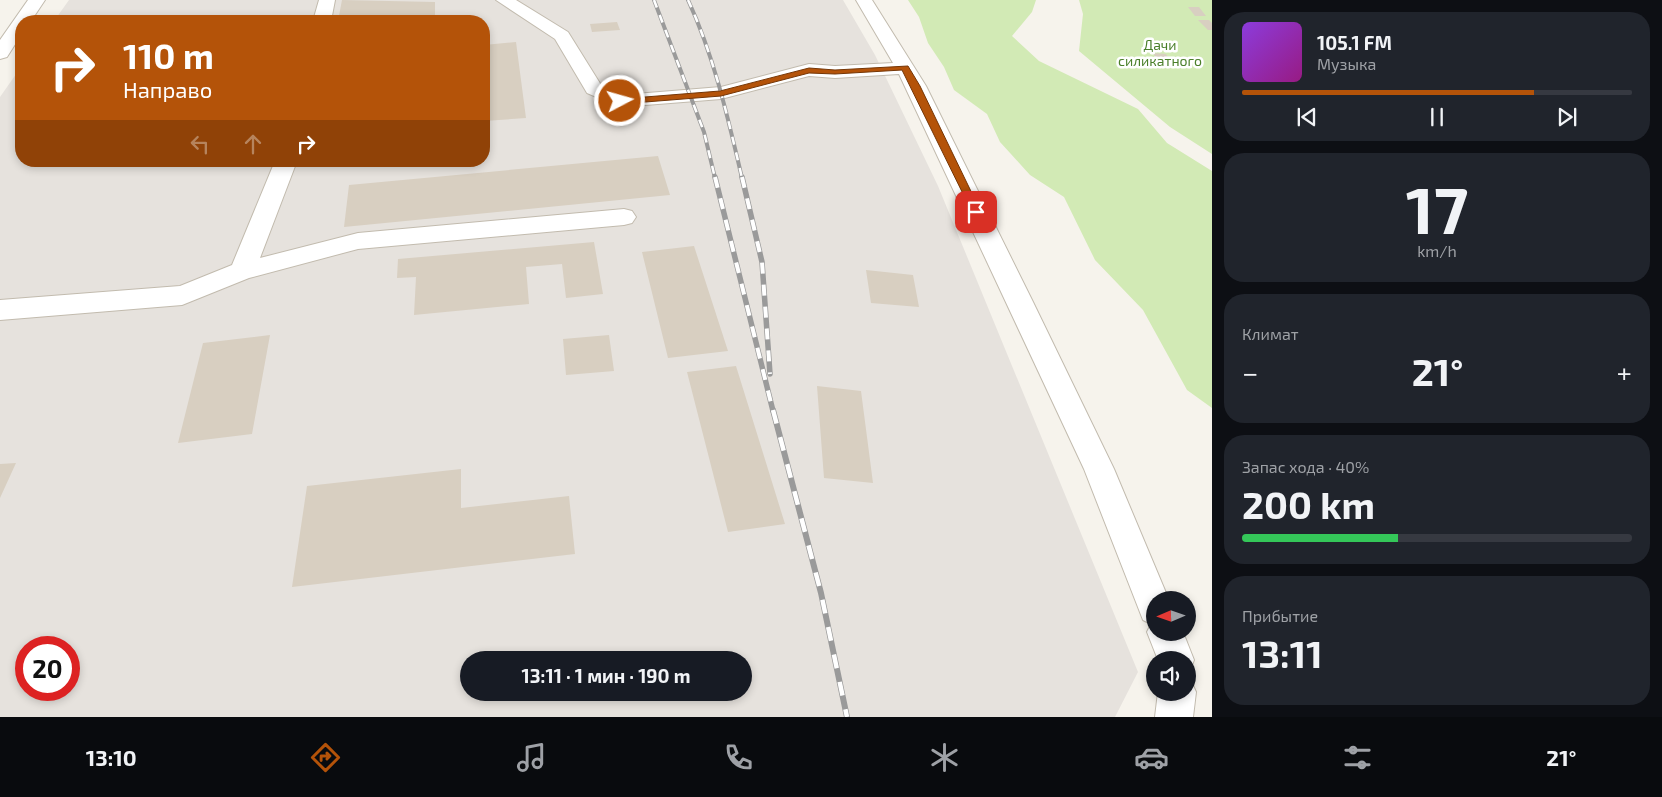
<!DOCTYPE html>
<html lang="ru">
<meta charset="utf-8">
<style>
body{margin:0;font-family:"Exo 2",sans-serif;background:#20242c;color:#f1f3f6;height:100vh;display:flex;flex-direction:column;font-size:19px;white-space:nowrap}
*{box-sizing:border-box;margin:0}
p{font-size:16px;color:#9ea1a6}
.icon{flex:none;width:28px;height:28px;fill:none;stroke:currentColor;stroke-width:2;stroke-linecap:round;stroke-linejoin:round}
.map{position:relative;flex:1;overflow:hidden}
.panel{display:flex;flex-direction:column;gap:12px;padding:12px;background:#0d0f14;width:450px}
.panel>*{flex:none}
.hud{position:absolute;left:15px;top:15px;width:475px;height:152px;border-radius:20px;box-shadow:0 2px 8px #0003;background:#b45309;color:#fff;overflow:hidden}
.needle{width:32px;rotate:268deg}
.fabs{position:absolute;left:1146px;top:591px;display:grid;gap:10px}
.fabs a{display:grid;place-items:center;width:50px;height:50px;border-radius:50%;background:#171b24;box-shadow:0 2px 8px #0003;font-size:25px}
.speed{position:absolute;left:15px;top:636px;display:flex;gap:10px;font-size:25px;font-weight:700;text-align:center}
.speed>*{display:grid;place-content:center;width:65px;height:65px;border-radius:50%;background:#171b24;box-shadow:0 2px 8px #0003;line-height:1}
.speed .limit{border:8px solid #d22;background:#fff;color:#111}
.pin{position:absolute;display:grid;place-items:center;width:42px;height:42px;color:#fff;margin:-21px;border-radius:10px;box-shadow:0 2px 8px #0006}
.me{position:absolute;width:55px;margin:-28px;rotate:84deg;stroke-linejoin:round;filter:drop-shadow(0 0 4px #0008)}
.turn{display:flex;align-items:center;gap:18px;height:105px;padding:0 25px;font-size:22px}
.turn .icon{width:65px;height:65px;stroke-width:2.5}
.turn b{display:block;font-size:35px;line-height:42px}
.lanes{display:flex;align-items:center;height:48px;padding:0 25px;background:#0003;justify-content:center;gap:25px;direction:ltr}
.lanes .off{opacity:.35}
.big{font-size:38px;font-weight:700;line-height:1.1}
.panel .tile{flex:1;display:flex;flex-direction:column;justify-content:center;gap:8px;min-width:0;padding:0 18px;border-radius:20px;background:#20242c}
.panel .dial{align-items:center;gap:0}
.dial b{font-size:65px;line-height:1}
.song{display:flex;align-items:center;gap:15px}
.cover{width:60px;height:60px;border-radius:8px;background:linear-gradient(135deg,hsl(270 70% 55%),hsl(310 70% 35%))}
.played{height:5px;border-radius:2px;background:linear-gradient(90deg,#b45309 75%,#363941 75%)}
.keys{display:flex;justify-content:space-around;direction:ltr}
.heat{display:flex;justify-content:space-between;align-items:center;font-size:28px;direction:ltr}
.charge{height:8px;border-radius:4px;background:linear-gradient(90deg,#34c759 40%,#363941 0)}
.trip{position:absolute;left:460px;top:651px;width:292px;height:50px;border-radius:25px;background:#171b24;box-shadow:0 2px 8px #0003;font-weight:700;line-height:50px;text-align:center}
.dock{display:flex;height:80px;justify-content:space-around;align-items:center;background:#090b0e;color:#9ea1a6}
.dock .icon{width:35px;height:35px}
.dock .active{color:#b45309}
.dock b{font-size:22px;color:#f1f3f6}
main{display:flex;flex:1;min-height:0}
.map>svg:first-child{display:block}
</style>
<main>
<div class="map">
<svg width="1212" height="717" viewBox="0 0 1212 717">
<rect width="100%" height="100%" fill="#f6f3ec"/>
<path fill="#e6e2dd" fill-rule="evenodd" d="M69,0H843L875,55L938,186L1138,672L1115,717H0V97L21,67V161H484V21H54ZM26,648H69V690H26ZM469,660H744V692H469Z"/>
<path fill="#d2eab5" d="M908,0H1036L1032,12L1012,36L1039,61L1138,109L1167,143L1212,171V408L1187,390L1143,310L1095,260L1064,197L1030,175L1000,142L987,114L954,90L944,67L928,43L919,17Z
M1079,0H1212V154L1170,127L1079,51L1083,14Z"/>
<path fill="#d8cfc1" d="M342,0L435,2V21H338Z
M1188,7H1199L1206,16H1195Z
M1198,20H1209L1212,23V30H1208Z
M617,22L620,30L592,32L590,24Z
M516,42L526,118L484,121V45Z
M1153,53L1166,54L1172,63L1158,62Z
M658,156L670,195L344,227L349,185Z
M594,242L603,294L566,298L562,264L526,267L529,304L414,315L416,277L397,278L398,259Z
M694,246L728,351L668,358L642,252Z
M866,270L913,275L919,307L871,303Z
M270,335L252,434L178,443L203,343Z
M609,335L614,371L566,375L563,339Z
M736,366L785,524L728,532L687,372Z
M817,386L861,391L873,483L824,478Z
M16,463L0,498V464Z
M461,469V508L569,496L575,554L292,587L307,486Z"/>
<g fill="none" stroke-linecap="round" stroke-linejoin="round">
<defs>
<path id="minor" d="M28,0H45L31,21H21V35L7,57L0,59V40Z
M319,0H335L331,21H313Z
M496,0H516L568,32L601,85L623,95L721,87L809,64L835,66L893,63L856,0H872L926,86L1033,302L1114,469L1169,600H1155V632H1183L1194,660L1189,673L1188,660H1158L1147,632L1151,624L1143,620L1084,469L899,74L835,78L809,76L721,99L620,107L587,93L555,39Z
M275,161H297L260,258L358,233L624,209L632,211L636,217L632,223L624,225L358,249L249,278L182,305L0,320V300L180,286L232,265Z
M1188,678L1190,679L1196,692L1193,717H1155L1158,692H1188Z"/>
</defs>
<use href="#minor" stroke="#c2bbae" stroke-width="2"/>
<use href="#minor" fill="#fff" fill-rule="evenodd"/>
<defs>
<path id="rail-far2" d="M654,0L704,132L715,178
M688,0C714,56 728,118 742,178"/>
<path id="rail-far1" d="M715,177L773,411
M742,177L762,262L770,374"/>
<path id="rail" d="M773,410L821,593L847,717"/>
</defs>
<use href="#rail-far2" stroke="#9a9a9a" stroke-width="4"/>
<use href="#rail-far1" stroke="#9a9a9a" stroke-width="5.5"/>
<use href="#rail" stroke="#9a9a9a" stroke-width="6"/>
<use href="#rail-far2" stroke="#fff" stroke-width="2.5" stroke-dasharray="8" stroke-linecap="butt"/>
<use href="#rail-far1" stroke="#fff" stroke-width="4" stroke-dasharray="11" stroke-linecap="butt"/>
<use href="#rail" stroke="#fff" stroke-width="4.5" stroke-dasharray="14" stroke-linecap="butt"/>
</g>
<path fill="#b45309" stroke="#753606" d="M908,66L920,86L981,212L980,214L976,215L972,212L902,70L835,74L809,73L721,96L620,104L616,101L620,99L720,91L809,68L835,70Z"/>
<g text-anchor="middle" dominant-baseline="central" stroke-width="5" stroke-linejoin="round" paint-order="stroke">
<g font-size="14" fill="#4a7f2a" stroke="#fff">
<text x="1160" y="44">Дачи<tspan x="1160" dy="16">силикатного</tspan></text>
</g>
</g>
</svg>
<div class="fabs">
<a><svg class="needle" viewBox="-14 -14 28 28"><path d="M0-13l5 13h-10z" fill="#e53935"/><path d="M0 13l5-13h-10z" fill="#9ea1a6"/></svg></a>
<a><svg class="icon" aria-label="sound" viewBox="0 0 24 24"><path d="M4 9h4l5-4v14l-5-4H4zM17 9q2 3 0 6"/></svg></a>
</div>
<div class="speed"><div class="limit">20</div></div>
<div class="pin" style="left:976px;top:212px;background:#d93025"><svg class="icon" aria-label="arrive" viewBox="0 0 24 24"><path d="M6 21V4h12l-3 4 3 4H6"/></svg></div>
<svg class="me" style="left:620px;top:101px" viewBox="-20 -20 40 40"><circle r="17" fill="#b45309" stroke="#fff" stroke-width="3"/><path d="M0-11L8 9 0 5-8 9z" fill="#fff"/></svg>
<div class="trip">13:11 · 1 мин · 190 m</div>
<div class="hud">
<div class="turn"><svg class="icon" aria-label="right" viewBox="0 0 24 24"><path d="M7 20v-9h11M14 6l5 5-5 5"/></svg><div><b>110 m</b>Направо</div></div>
<div class="lanes"><svg class="icon off" aria-label="left" viewBox="0 0 24 24"><path d="M17 20v-9H6M10 6l-5 5 5 5"/></svg><svg class="icon off" aria-label="ahead" viewBox="0 0 24 24"><path d="M12 20V5M6 11l6-6 6 6"/></svg><svg class="icon" aria-label="right" viewBox="0 0 24 24"><path d="M7 20v-9h11M14 6l5 5-5 5"/></svg></div>
</div>
</div>
<section class="panel">
<div class="tile">
<div class="song"><i class="cover"></i><div><b>105.1 FM</b><p>Музыка</p></div></div>
<div class="played"></div>
<div class="keys"><svg class="icon" aria-label="previous" viewBox="0 0 24 24"><path d="M18 5L8 12l10 7zM5 5v14"/></svg><svg class="icon" aria-label="pause" viewBox="0 0 24 24"><path d="M8 5v14M16 5v14"/></svg><svg class="icon" aria-label="next" viewBox="0 0 24 24"><path d="M6 5l10 7-10 7zM19 5v14"/></svg></div>
</div>
<div class="tile dial"><b>17</b><p>km/h</p></div>
<div class="tile"><p>Климат</p>
<div class="heat"><a>−</a><b class="big">21°</b><a>+</a></div>
</div>
<div class="tile"><p>Запас хода · 40%</p><b class="big">200 km</b><div class="charge"></div></div>
<div class="tile"><p>Прибытие</p><b class="big">13:11</b></div>
</section>
</main>
<nav class="dock">
<b>13:10</b>
<svg class="icon active" aria-label="directions" viewBox="0 0 24 24"><path d="M12 3l9 9-9 9-9-9zM9 14v-3h6M13 9l2 2-2 2"/></svg>
<svg class="icon" aria-label="music" viewBox="0 0 24 24"><path d="M9 18V5l10-2v13"/><circle cx="6" cy="18" r="3"/><circle cx="16" cy="16" r="3"/></svg>
<svg class="icon" aria-label="phone" viewBox="0 0 24 24"><path d="M5 4h4l2 5-3 2q2 4 5 5l2-3 5 2v4C11 20 4 13 5 4z"/></svg>
<svg class="icon" aria-label="climate" viewBox="0 0 24 24"><path d="M12 3v18M4 7l16 10M4 17L20 7"/></svg>
<svg class="icon" aria-label="car" viewBox="0 0 24 24"><path d="M5 17H2v-5l4-1 3-4h7l3 4 3 1v5h-3M9 17h6M6 11h13"/><circle cx="7" cy="17" r="2"/><circle cx="17" cy="17" r="2"/></svg>
<svg class="icon" aria-label="filters" viewBox="0 0 24 24"><path d="M4 7h16M4 17h16"/><circle cx="9" cy="7" r="2"/><circle cx="15" cy="17" r="2"/></svg>
<b>21°</b>
</nav>
